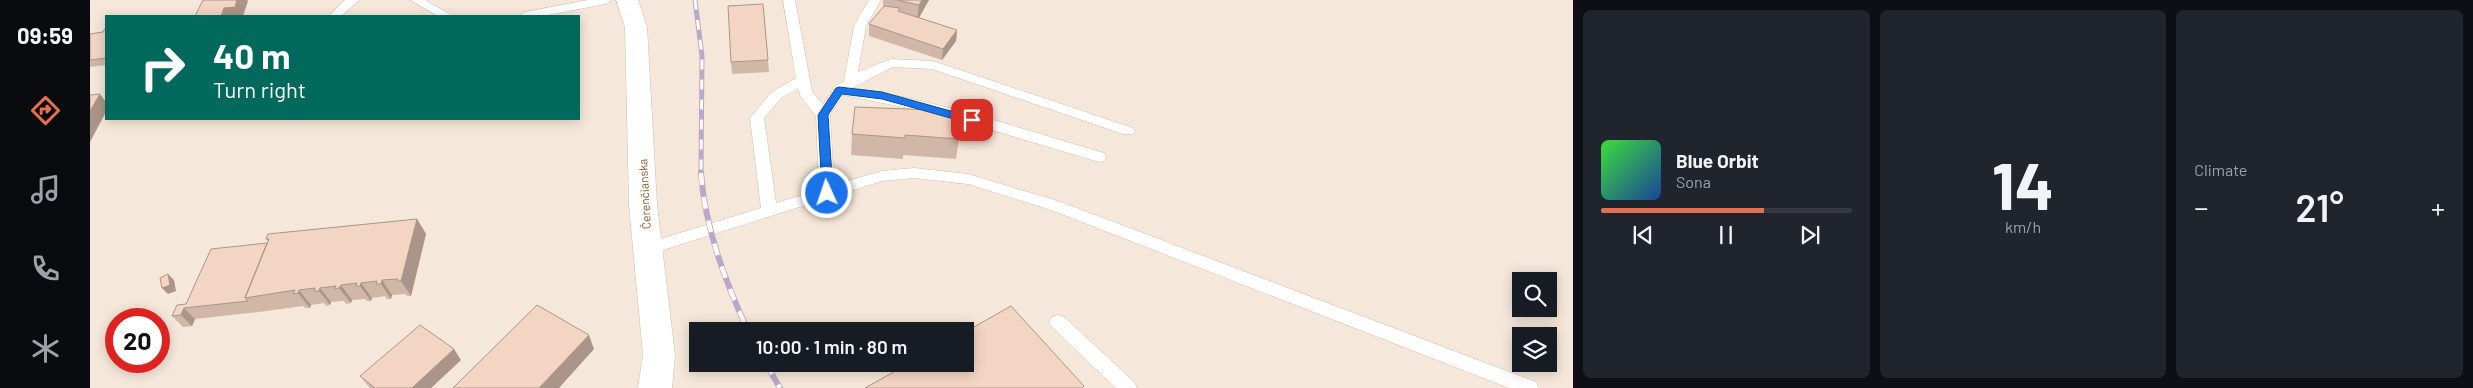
<!DOCTYPE html>
<meta charset="utf-8">
<style>
body{margin:0;font-family:Barlow,sans-serif;background:#20242c;color:#f1f3f6;height:100vh;display:flex;flex-direction:column;font-size:19px;white-space:nowrap}
*{box-sizing:border-box;margin:0}
p{font-size:16px;color:#9ea1a6}
.icon{flex:none;width:28px;height:28px;fill:none;stroke:currentColor;stroke-width:2;stroke-linecap:round;stroke-linejoin:round}
.map{position:relative;flex:1;overflow:hidden}
.details{display:flex;flex-direction:column;gap:10px;padding:10px;background:#0d0f14;width:900px}
.details>*{flex:none}
.top-card{position:absolute;left:15px;top:15px;width:475px;height:105px;border-radius:0px;box-shadow:0 2px 12px #0003;background:#00695c;color:#fff;overflow:hidden}
.tools{position:absolute;left:1422px;top:272px;display:grid;gap:10px}
.tools a{display:grid;place-items:center;width:45px;height:45px;border-radius:0px;background:#171b24;box-shadow:0 2px 12px #0003;font-size:25px}
.speed{position:absolute;left:15px;top:308px;display:flex;gap:10px;font-size:25px;font-weight:700;text-align:center}
.speed>*{display:grid;place-content:center;width:65px;height:65px;border-radius:50%;background:#171b24;box-shadow:0 2px 12px #0003;line-height:1}
.speed .limit{border:8px solid #d22;background:#fff;color:#111}
.pin{position:absolute;display:grid;place-items:center;width:42px;height:42px;color:#fff;margin:-21px;border-radius:10px;box-shadow:0 2px 8px #0006}
.me{position:absolute;width:55px;margin:-28px;rotate:357deg;stroke-linejoin:round;filter:drop-shadow(0 0 4px #0008)}
.turn{display:flex;align-items:center;gap:18px;height:105px;padding:0 25px;font-size:22px}
.turn .icon{width:65px;height:65px;stroke-width:2.5}
.turn b{display:block;font-size:35px;line-height:42px}
.big{font-size:38px;font-weight:600;line-height:1.1}
.details .widget{flex:1;display:flex;flex-direction:column;justify-content:center;gap:8px;min-width:0;padding:0 18px;border-radius:8px;background:#20242c}
.details .dial{align-items:center;gap:0}
.dial b{font-size:65px;line-height:1}
.song{display:flex;align-items:center;gap:15px}
.cover{width:60px;height:60px;border-radius:8px;background:linear-gradient(135deg,hsl(120 70% 55%),hsl(220 70% 35%))}
.played{height:5px;border-radius:2px;background:linear-gradient(90deg,#e76f51 65%,#363941 65%)}
.keys{display:flex;justify-content:space-around;direction:ltr}
.heat{display:flex;justify-content:space-between;align-items:center;font-size:28px;direction:ltr}
.details .tiles{flex:1;display:grid;gap:10px;grid-template-columns:repeat(3,1fr)}
.trip{position:absolute;left:599px;top:322px;width:285px;height:50px;border-radius:0px;background:#171b24;box-shadow:0 2px 12px #0003;font-weight:600;line-height:50px;text-align:center}
main{display:flex;flex:1;min-height:0}
.dock{display:flex;flex-direction:column;width:90px;justify-content:space-around;align-items:center;background:#090b0e;color:#9ea1a6}
.dock .icon{width:35px;height:35px}
.dock .current{color:#e76f51}
.dock b{font-size:22px;color:#f1f3f6}
.map>svg:first-child{display:block}
</style>
<main>
<nav class="dock">
<b>09:59</b>
<svg class="icon current" aria-label="directions" viewBox="0 0 24 24"><path d="M12 3l9 9-9 9-9-9zM9 14v-3h6M13 9l2 2-2 2"/></svg>
<svg class="icon" aria-label="music" viewBox="0 0 24 24"><path d="M9 18V5l10-2v13"/><circle cx="6" cy="18" r="3"/><circle cx="16" cy="16" r="3"/></svg>
<svg class="icon" aria-label="phone" viewBox="0 0 24 24"><path d="M5 4h4l2 5-3 2q2 4 5 5l2-3 5 2v4C11 20 4 13 5 4z"/></svg>
<svg class="icon" aria-label="climate" viewBox="0 0 24 24"><path d="M12 3v18M4 7l16 10M4 17L20 7"/></svg>
</nav>
<div class="map">
<svg width="1483" height="388" viewBox="0 0 1483 388">
<rect width="100%" height="100%" fill="#fdf6ec"/>
<path fill="#f5e8da" fill-rule="evenodd" d="M0,0H1483V388H0ZM16,16H489V119H16ZM1431,281H1459V309H1431ZM26,319H69V361H26ZM608,331H875V364H608ZM1431,336H1459V364H1431Z"/>
<g fill="none" stroke-linecap="round" stroke-linejoin="round">
<defs>
<path id="service" d="M255,0H269L251,16H239Z
M320,0H335L363,16H348Z
M498,0H522L516,4L452,16H429L435,12Z
M693,0H705L722,91L733,105L744,87L754,81L764,26L779,0H791L776,26L768,72L801,59L843,61L1043,128L1045,131L1043,134H1033L842,69L803,67L762,88C848,100 931,129 1014,153L1016,157L1014,161L1009,162L848,114L753,95L740,115L744,185L792,171L824,168L878,174L971,202L1446,382L1449,388H1419L961,210L878,184L824,178L792,181L557,255L551,253L549,249L551,245L671,208L660,118L682,92L706,78ZM708,88L710,95L726,116L729,190L686,203L674,118L691,98Z
M968,315L974,317L1044,382L1047,388H1026L962,327L959,322L962,317Z"/>
<path id="minor" d="M526,0H548L557,27L567,205L585,355L582,388H548L553,355L539,205L535,27Z"/>
</defs>
<use href="#service" stroke="#d1beb0" stroke-width="1"/>
<use href="#minor" stroke="#d1beb0" stroke-width="1"/>
<use href="#service" fill="#fff" fill-rule="evenodd"/>
<use href="#minor" fill="#fff" fill-rule="evenodd"/>
<defs>
<path id="rail-far1" d="M605,0L612,56L611,174"/>
<path id="rail" d="M611,173C615,228 635,281 658,331
M676,364L690,388"/>
</defs>
<use href="#rail-far1" stroke="#b9a8c9" stroke-width="5"/>
<use href="#rail" stroke="#b9a8c9" stroke-width="6"/>
<use href="#rail-far1" stroke="#fffaf3" stroke-width="3" stroke-dasharray="10" stroke-linecap="butt"/>
<use href="#rail" stroke="#fffaf3" stroke-width="4.5" stroke-dasharray="12" stroke-linecap="butt"/>
</g>
<path fill="#d1b7a8" d="M793,0H839L829,18L867,30L866,41L852,60L779,36V24L793,8Z
M16,27V65L0,67V34L13,32Z
M678,60L679,72L642,74L641,62Z
M765,107L869,139L866,159L813,155V159L761,155L762,134Z
M327,219L336,234L321,296H317L315,294L302,295L301,299H297L295,296L282,298L281,301H277L275,299L262,300L261,303L256,304L254,301L241,302L240,305L236,306L234,303L221,305L220,308H216L213,306L169,312L105,319L102,326L93,327L82,316L96,304L177,243L178,241L176,239Z
M371,360L341,388H280L270,376Z"/>
<path fill="#aa9588" d="M147,0H157L158,1L153,16H131L134,8Z
M832,0H839L827,21L829,5Z
M867,30L866,41L852,60L853,49Z
M10,94L16,102V112L0,142V111Z
M327,219L336,234L321,296L311,281Z
M78,274L84,280L86,291L78,294L72,288Z
M292,280L302,295L301,299L291,284Z
M271,283L282,298L281,301L270,286Z
M251,285L262,300L261,303L249,288Z
M230,288L241,302L240,305L229,291Z
M209,290L221,305L220,308L208,293Z
M94,308L105,319L102,326L91,315Z
M499,335L504,349L469,388H449Z
M364,349L371,360L341,388H322Z"/>
<path fill="#f3d5c3" stroke="#aa9588" d="M113,0H147L145,7L134,8L131,16H105Z
M807,0H832L829,5Z
M673,4L678,60L641,62L638,6Z
M794,6L810,8L808,11L867,30L853,49L779,24Z
M16,27V58L0,60V34L13,32Z
M10,94L0,111V95Z
M765,107L869,111V139L815,135V138L762,134Z
M327,219L311,281H307L308,279L292,280L291,284H286L287,281L271,283L270,286H266L267,283L251,285L249,288L245,289L246,286L230,288L229,291H224L225,288L209,290L208,293L203,294L205,290L155,298L179,239H176L178,234Z
M177,243L155,298L158,301L94,308L91,315L82,316L87,305L96,304L121,249Z
M78,274L80,285L72,288L70,278Z
M447,305L499,335L449,388H363Z
M921,306L994,386L992,388H775L818,364H875V332Z
M330,325L364,349L322,388H285L270,376Z"/>
<path fill="#1a73e8" stroke="#114b97" d="M749,87L792,92L886,118L888,120L882,124L792,99L752,94L738,115L743,193L737,197L732,193L728,115L746,88Z"/>
<g text-anchor="middle" dominant-baseline="central" stroke-width="4.5" stroke-linejoin="round" paint-order="stroke">
<g font-size="12" fill="#7a5c4d" stroke="#fffaf3">
<text transform="translate(554 194) rotate(-93)">Čerenčianska</text>
</g>
</g>
</svg>
<div class="tools">
<a><svg class="icon" aria-label="search" viewBox="0 0 24 24"><circle cx="10" cy="10" r="6"/><path d="M15 15l6 6"/></svg></a>
<a><svg class="icon" aria-label="layers" viewBox="0 0 24 24"><path d="M12 4l9 5-9 5-9-5zM3 14l9 5 9-5"/></svg></a>
</div>
<div class="speed"><div class="limit">20</div></div>
<div class="pin" style="left:882px;top:120px;background:#d93025"><svg class="icon" aria-label="arrive" viewBox="0 0 24 24"><path d="M6 21V4h12l-3 4 3 4H6"/></svg></div>
<svg class="me" style="left:737px;top:193px" viewBox="-20 -20 40 40"><circle r="17" fill="#1a73e8" stroke="#fff" stroke-width="3"/><path d="M0-11L8 9 0 5-8 9z" fill="#fff"/></svg>
<div class="trip">10:00 · 1 min · 80 m</div>
<div class="top-card">
<div class="turn"><svg class="icon" aria-label="right" viewBox="0 0 24 24"><path d="M7 20v-9h11M14 6l5 5-5 5"/></svg><div><b>40 m</b>Turn right</div></div>
</div>
</div>
<section class="details">
<div class="tiles">
<div class="widget">
<div class="song"><i class="cover"></i><div><b>Blue Orbit</b><p>Sona</p></div></div>
<div class="played"></div>
<div class="keys"><svg class="icon" aria-label="previous" viewBox="0 0 24 24"><path d="M18 5L8 12l10 7zM5 5v14"/></svg><svg class="icon" aria-label="pause" viewBox="0 0 24 24"><path d="M8 5v14M16 5v14"/></svg><svg class="icon" aria-label="next" viewBox="0 0 24 24"><path d="M6 5l10 7-10 7zM19 5v14"/></svg></div>
</div>
<div class="widget dial"><b>14</b><p>km/h</p></div>
<div class="widget"><p>Climate</p>
<div class="heat"><a>−</a><b class="big">21°</b><a>+</a></div>
</div>
</div>
</section>
</main>
